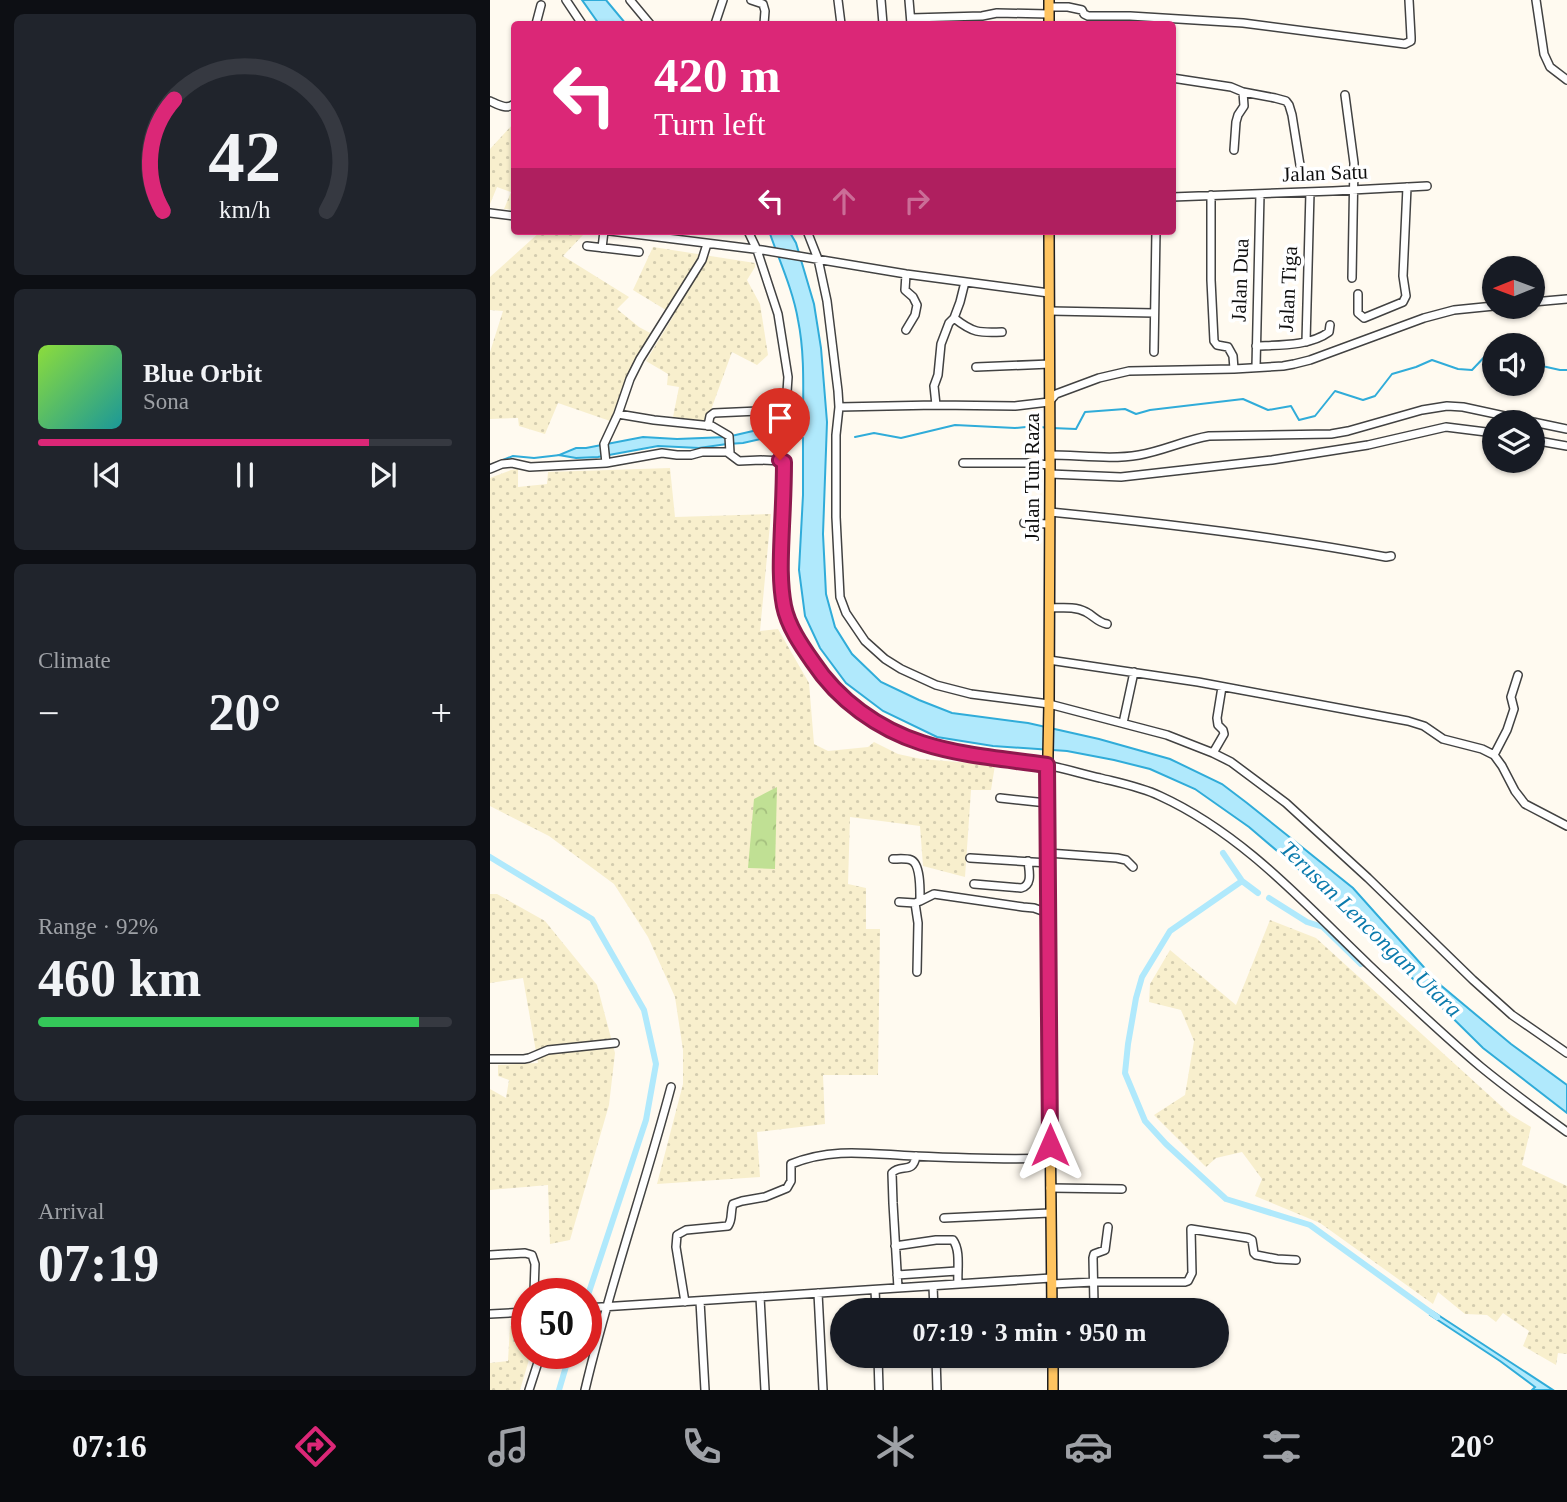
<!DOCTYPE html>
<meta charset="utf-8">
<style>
body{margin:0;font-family:"Times New Roman",serif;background:#20242c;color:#f1f3f6;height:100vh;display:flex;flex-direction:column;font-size:26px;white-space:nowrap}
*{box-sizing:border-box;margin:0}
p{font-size:23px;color:#9ea1a6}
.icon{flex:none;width:38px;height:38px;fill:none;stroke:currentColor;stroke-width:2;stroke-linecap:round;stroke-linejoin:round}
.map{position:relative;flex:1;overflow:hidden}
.sheet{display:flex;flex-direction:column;gap:14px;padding:14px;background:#0d0f14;width:490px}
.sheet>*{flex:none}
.guide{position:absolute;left:21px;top:21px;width:665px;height:214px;border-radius:7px;box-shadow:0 2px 5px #0004;background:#db2777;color:#fff;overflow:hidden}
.needle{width:46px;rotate:269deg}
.tools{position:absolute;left:992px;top:256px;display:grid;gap:14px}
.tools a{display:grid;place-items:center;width:63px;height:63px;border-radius:50%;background:#171b24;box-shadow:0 2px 5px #0004;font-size:35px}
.speed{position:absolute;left:21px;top:1278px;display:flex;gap:14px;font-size:35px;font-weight:700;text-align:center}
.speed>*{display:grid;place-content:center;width:91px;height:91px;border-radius:50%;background:#171b24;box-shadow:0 2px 5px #0004;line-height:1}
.speed .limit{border:10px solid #d22;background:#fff;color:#111}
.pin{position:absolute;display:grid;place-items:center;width:60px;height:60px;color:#fff;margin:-72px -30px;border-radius:50% 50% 50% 0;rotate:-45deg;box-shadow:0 0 7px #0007}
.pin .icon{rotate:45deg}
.me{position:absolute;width:77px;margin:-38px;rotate:0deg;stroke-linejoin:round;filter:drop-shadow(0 0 5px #0008)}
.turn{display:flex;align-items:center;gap:24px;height:147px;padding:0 28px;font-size:32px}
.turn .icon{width:91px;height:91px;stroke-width:2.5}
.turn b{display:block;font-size:49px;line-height:60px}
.lanes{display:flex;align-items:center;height:66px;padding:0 28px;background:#0003;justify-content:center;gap:35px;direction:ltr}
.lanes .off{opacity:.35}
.big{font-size:52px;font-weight:600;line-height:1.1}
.sheet .widget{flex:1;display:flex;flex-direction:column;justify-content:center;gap:10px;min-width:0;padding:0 24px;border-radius:10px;background:#20242c}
.sheet .dial{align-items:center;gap:0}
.dial svg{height:182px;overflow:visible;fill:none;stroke:#363941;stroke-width:7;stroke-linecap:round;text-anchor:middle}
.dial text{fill:#f1f3f6;stroke:none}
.song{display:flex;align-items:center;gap:21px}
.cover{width:84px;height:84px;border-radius:10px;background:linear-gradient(135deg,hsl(90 70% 55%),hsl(180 70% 35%))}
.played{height:7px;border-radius:4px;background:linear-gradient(90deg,#db2777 80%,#363941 80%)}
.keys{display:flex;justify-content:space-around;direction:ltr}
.heat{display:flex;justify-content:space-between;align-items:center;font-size:38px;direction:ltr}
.charge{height:10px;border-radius:5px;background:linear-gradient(90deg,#34c759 92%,#363941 0)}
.trip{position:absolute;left:340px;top:1298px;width:399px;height:70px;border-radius:35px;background:#171b24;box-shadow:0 2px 5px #0004;font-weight:600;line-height:70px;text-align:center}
.tab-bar{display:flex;height:112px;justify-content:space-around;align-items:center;background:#090b0e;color:#9ea1a6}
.tab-bar .icon{width:49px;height:49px}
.tab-bar .current{color:#db2777}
.tab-bar b{font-size:32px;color:#f1f3f6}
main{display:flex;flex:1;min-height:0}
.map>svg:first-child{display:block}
</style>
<main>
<section class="sheet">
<div class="widget dial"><svg viewBox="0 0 100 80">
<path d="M14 69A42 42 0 1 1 86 69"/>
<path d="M14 69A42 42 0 0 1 19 20" stroke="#db2777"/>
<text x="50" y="56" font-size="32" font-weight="700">42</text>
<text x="50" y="72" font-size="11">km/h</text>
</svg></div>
<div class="widget">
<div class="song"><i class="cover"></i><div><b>Blue Orbit</b><p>Sona</p></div></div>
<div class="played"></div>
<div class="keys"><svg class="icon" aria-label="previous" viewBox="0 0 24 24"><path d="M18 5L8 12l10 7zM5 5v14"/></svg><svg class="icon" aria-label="pause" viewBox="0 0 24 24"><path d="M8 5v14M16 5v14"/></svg><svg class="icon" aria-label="next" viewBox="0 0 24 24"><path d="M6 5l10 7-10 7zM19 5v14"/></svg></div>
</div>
<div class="widget"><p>Climate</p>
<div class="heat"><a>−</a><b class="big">20°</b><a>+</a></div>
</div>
<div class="widget"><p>Range · 92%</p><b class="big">460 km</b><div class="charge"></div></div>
<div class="widget"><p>Arrival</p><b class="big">07:19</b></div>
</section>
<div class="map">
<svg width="1077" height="1390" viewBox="0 0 1077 1390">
<defs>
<pattern id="farmland-dots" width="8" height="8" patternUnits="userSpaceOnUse" patternTransform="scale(1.75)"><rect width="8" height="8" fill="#f8efcd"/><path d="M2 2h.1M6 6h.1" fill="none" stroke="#d3ccaf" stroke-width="1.8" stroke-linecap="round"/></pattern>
<pattern id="forest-crowns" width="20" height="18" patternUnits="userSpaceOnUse" patternTransform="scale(1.75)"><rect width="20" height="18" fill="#c0e094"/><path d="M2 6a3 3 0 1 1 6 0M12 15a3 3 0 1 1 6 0" fill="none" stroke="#a4bf7e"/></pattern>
</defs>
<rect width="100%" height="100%" fill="#fffaf0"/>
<path fill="url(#farmland-dots)" d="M24,123V210L14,209L21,192L7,187L0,204V149Z
M51,231L93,235L73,256L139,297L127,309L149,327L164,335L142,365L123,422L68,403L55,434L29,426L28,418L0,419V352L13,311L0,310V277Z
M163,247L265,263V267L257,280L270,304L278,355L267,365L242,352L222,407L218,423L183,417L189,387L177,385L178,374L156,361L184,315L143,290Z
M180,468L185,517L281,514L270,631L288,629L319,683L324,744L338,751L378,747L384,742L408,754L431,759L505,765L501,790H481L475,877L433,866L430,826L360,817L358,884L376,888V929H390L388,1075H333L335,1124L267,1132L270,1177L167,1184L193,1084V1050L185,997L158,937L124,884L59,836L0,806V478L21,470L28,469V487L57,484L58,472Z
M0,894H7L55,921L107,985L125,1053L119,1105L80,1240L60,1244L58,1185L0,1190V1089L16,1098L19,1080L8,1076V1065L48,1063L33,978L0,983Z
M780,920L826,938L1021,1115L1041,1127L1032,1165L1077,1186V1354L1068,1353L1066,1365L1033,1346L1039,1331L1013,1313L1006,1322L997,1315L975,1314L948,1292L943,1304L830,1223L765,1196L772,1179L752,1152L726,1158L716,1167L664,1115L695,1095L704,1041L691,1010L659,1002L660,984L680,950L746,1005Z
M37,1325V1353H41L30,1390H0V1363L18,1361L20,1326Z"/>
<path fill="url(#forest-crowns)" d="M287,787L285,869L258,868L264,799Z"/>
<path fill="#b0e9fc" stroke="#30acd9" stroke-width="2" d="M92,0H116L136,24H109Z
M279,231H299L306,243L324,304L331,348L337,422L333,534L336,594L345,627L362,654L391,682L429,700L462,713L538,723L609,739L680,759L732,784L757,803L863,888L948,983L1021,1044L1077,1085V1113L993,1048L833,890L759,827L705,789L660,769L624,760L577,751L503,746L447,737L393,711L356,683L330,648L315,616L309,570L313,495V438L302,435L284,436L253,443L237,444L209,448L168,446L108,457L86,458L69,455L86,448H96L153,437L187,439L237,437L263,431L313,425C313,391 315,354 308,320C303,290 289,260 279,231Z
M942,1311L1063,1390H1042L1045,1387L1010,1361L940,1315Z"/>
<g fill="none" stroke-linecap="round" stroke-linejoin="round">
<path stroke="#30acd9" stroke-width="2" d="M1043,364L1070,370H1077
M562,428L586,429L595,412L635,409L646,414L660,410L753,399L778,410L801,406L809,420L825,416L845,391L873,400L885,396L902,374L926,367L942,360L968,369L982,370L1000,351L1004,350
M365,437L384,433L411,438L465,425L525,428L546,426L557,428
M0,465L23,456L44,458L70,455"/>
<path stroke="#b0e9fc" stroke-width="6" d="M733,853L752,881
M0,857L102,919L154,1010L166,1064L156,1120L96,1301
M768,893L752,881L680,931L652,977L646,998L638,1044L635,1073L655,1121L676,1144L736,1199L820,1225L947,1317
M779,898L817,922L833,927L871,964
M69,1390L80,1353"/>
<defs>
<path id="minor" d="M76,0L92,24
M140,0L160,24
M261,0L273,4L275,11L274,24
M348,0L351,24
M391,0L393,24
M419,0L421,24
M1046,0L1054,54L1060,67L1077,80
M559,7H578L592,10L594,14L598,16H640L753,23L915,44L921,41V37L919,0
M421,18L492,16L507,13L559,14
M46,24L51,5
M225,24L233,0
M682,78L741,87L753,92L785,98L796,101L799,105L802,115L810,165
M855,95L864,163L862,278
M0,101C9,105 17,110 24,104
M744,150L746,122L748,115L754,106L753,92
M721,195V280L724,341L727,345L738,347L743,356L744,369
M682,197L843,191L937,186
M0,213L24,216
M120,231L272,250L416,274L559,293
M317,231L328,259L337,301L348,391L349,407L346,435V517L350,597L356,613L375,641L395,659L411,669L446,685L481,694L559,704L677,735L723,753L741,762L796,803L878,878L983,980L1022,1015L1077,1053
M217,244L212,260L150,359L140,379L128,414L164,420L222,426L239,436L240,453
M97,246L149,252
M112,248L114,231
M475,282L470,302L464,318C483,333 489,333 512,332
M868,294V313L874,318L913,302L916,296L913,276L917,187
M1043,302L1077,299
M560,311L664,313
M416,330L425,315L427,305L423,297L415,290L416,274
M816,342L820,192
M766,346C790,345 820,346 839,332L840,325
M664,352L666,231
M486,367L560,364
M766,367L770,194
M446,405L444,386L448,375L451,344L459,323L464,318
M349,407L446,405L525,406L559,402L566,394L609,378L639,371L744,369L793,366L804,364L820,360L934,318L964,310L1004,306
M1043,422L1077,429
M218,426L220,416L224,413L292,410L296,407L298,377L288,314L267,250L258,231
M1043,440L1077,446
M560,455C589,455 620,460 649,455C673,451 695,440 719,436L841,434L858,431L932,410L957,406L973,407L1043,422
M116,463L114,444L128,414
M473,463H540L559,465
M0,469L12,464L22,463L40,467L116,463L172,453L187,455H201L212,452H237L249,461L271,460L293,461C296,476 294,495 293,511C290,580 285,619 332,675C357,706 395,732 433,744C473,755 515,757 556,765C574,768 592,774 610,778C630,783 651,787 670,796C753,834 814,903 879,965C916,1000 953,1035 991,1067C1019,1090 1048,1111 1077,1132
M560,474L631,477L782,460L878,445L956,427L1004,433
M560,512C672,523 785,536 896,557L901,556
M534,523L559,524
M559,608C571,608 585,606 596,612C604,616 607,622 617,624
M559,660L708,682L918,721L934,726L953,739L992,749L1004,755L1012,766L1025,791L1035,804L1077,826
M633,723L644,672
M723,753L734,734L733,730L728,725L727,718L732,687
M1004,755L1017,730L1024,709L1021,697L1028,675
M510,798L557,803
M558,853L627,858L636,860L643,867
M480,858L558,863
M403,859C408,859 416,858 421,860C431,864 430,892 430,901L444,894L533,907L544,908L558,913
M484,884L531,888C543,885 539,871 538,861
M409,902L425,903
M427,972L428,923L425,903L430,901
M0,1059H34L39,1058L58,1050L125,1043
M560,1188L632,1189
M454,1218L560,1213
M405,1246L446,1240H463C471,1251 467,1270 468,1284
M0,1255L35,1253L42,1255L45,1264L44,1293
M407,1275L467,1271
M562,1284L604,1282H695L698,1281L702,1273L701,1229L758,1238L762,1240L764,1253L766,1255L787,1259L806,1260
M443,1286L444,1311
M408,1288L403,1203L402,1173C411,1163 423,1175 426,1156
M385,1290L386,1311
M328,1293L333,1390
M270,1297L275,1390
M210,1301L215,1390
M195,1302L186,1247L187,1235L196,1230L238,1226C243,1219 240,1212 243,1204L252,1201L275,1197L297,1188L301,1181V1164C343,1147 380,1154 424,1156C469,1158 514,1160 560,1158
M604,1304L603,1258L604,1254L615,1250L618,1227
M96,1308L561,1278
M0,1314L37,1312
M388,1356L389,1390
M446,1356L447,1390
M39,1390L51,1353
M95,1390C119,1287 154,1189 181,1087"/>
<path id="major" d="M559,24V0
M559,231L560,474L559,704L557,803L562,1311
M563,1356V1390"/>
</defs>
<use href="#minor" stroke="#424242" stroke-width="10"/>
<use href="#major" stroke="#202020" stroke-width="12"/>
<use href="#minor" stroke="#fff" stroke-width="7"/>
<use href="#major" stroke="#ffc460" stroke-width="9"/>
</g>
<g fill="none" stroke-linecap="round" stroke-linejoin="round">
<defs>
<path id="route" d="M290,460L294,462C294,483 293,505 292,526C291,553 289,579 294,606C298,626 311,645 323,662C348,700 388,729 432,743C472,756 516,759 557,765L560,1145"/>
</defs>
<use href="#route" stroke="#8e194d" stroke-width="18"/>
<use href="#route" stroke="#db2777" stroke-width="12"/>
</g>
<g text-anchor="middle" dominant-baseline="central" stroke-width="7" stroke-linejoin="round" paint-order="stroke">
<g font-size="21" fill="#0f0f0f" stroke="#fff">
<text transform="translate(835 173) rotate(-2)">Jalan Satu</text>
<text transform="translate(750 280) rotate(-88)">Jalan Dua</text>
<text transform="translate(798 289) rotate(-87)">Jalan Tiga</text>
<text transform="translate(542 477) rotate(-90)">Jalan Tun Raza</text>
</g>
<g font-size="23" font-style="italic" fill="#0c7bad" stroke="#fff">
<text transform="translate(881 929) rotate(44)">Terusan Lencongan Utara</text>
</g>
</g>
</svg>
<div class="tools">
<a><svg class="needle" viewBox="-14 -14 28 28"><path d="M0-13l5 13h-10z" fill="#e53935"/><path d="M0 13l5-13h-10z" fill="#9ea1a6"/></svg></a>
<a><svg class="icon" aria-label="sound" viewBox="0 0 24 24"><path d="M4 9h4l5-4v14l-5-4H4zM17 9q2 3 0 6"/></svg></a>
<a><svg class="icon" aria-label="layers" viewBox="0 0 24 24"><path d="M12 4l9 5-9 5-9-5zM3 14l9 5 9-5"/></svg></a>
</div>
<div class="speed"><div class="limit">50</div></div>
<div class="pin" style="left:290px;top:460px;background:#d93025"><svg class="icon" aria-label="arrive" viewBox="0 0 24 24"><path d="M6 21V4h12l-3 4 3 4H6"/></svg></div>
<svg class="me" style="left:560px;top:1145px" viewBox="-20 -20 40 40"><path d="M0-17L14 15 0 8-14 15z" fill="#db2777" stroke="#fff" stroke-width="4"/></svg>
<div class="trip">07:19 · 3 min · 950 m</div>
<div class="guide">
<div class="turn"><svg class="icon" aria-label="left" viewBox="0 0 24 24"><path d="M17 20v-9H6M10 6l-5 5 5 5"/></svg><div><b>420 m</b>Turn left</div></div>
<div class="lanes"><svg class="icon" aria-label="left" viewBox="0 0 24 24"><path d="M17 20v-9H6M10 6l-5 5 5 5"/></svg><svg class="icon off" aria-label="ahead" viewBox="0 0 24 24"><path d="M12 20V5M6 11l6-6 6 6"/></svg><svg class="icon off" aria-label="right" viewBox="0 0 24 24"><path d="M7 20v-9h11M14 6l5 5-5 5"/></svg></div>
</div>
</div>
</main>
<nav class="tab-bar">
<b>07:16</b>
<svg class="icon current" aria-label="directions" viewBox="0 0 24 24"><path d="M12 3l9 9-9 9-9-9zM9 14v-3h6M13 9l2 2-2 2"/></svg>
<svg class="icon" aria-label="music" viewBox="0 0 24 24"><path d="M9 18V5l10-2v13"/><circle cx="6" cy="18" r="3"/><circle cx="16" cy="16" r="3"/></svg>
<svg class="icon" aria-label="phone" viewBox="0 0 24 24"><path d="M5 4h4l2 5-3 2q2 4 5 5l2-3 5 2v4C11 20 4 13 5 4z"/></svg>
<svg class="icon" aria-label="climate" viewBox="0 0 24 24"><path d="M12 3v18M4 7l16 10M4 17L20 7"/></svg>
<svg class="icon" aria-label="car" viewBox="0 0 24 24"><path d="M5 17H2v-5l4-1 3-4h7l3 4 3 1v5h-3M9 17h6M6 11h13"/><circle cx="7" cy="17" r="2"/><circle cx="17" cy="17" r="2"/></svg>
<svg class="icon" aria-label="filters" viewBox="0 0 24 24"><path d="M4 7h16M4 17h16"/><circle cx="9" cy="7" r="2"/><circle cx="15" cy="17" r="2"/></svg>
<b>20°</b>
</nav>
